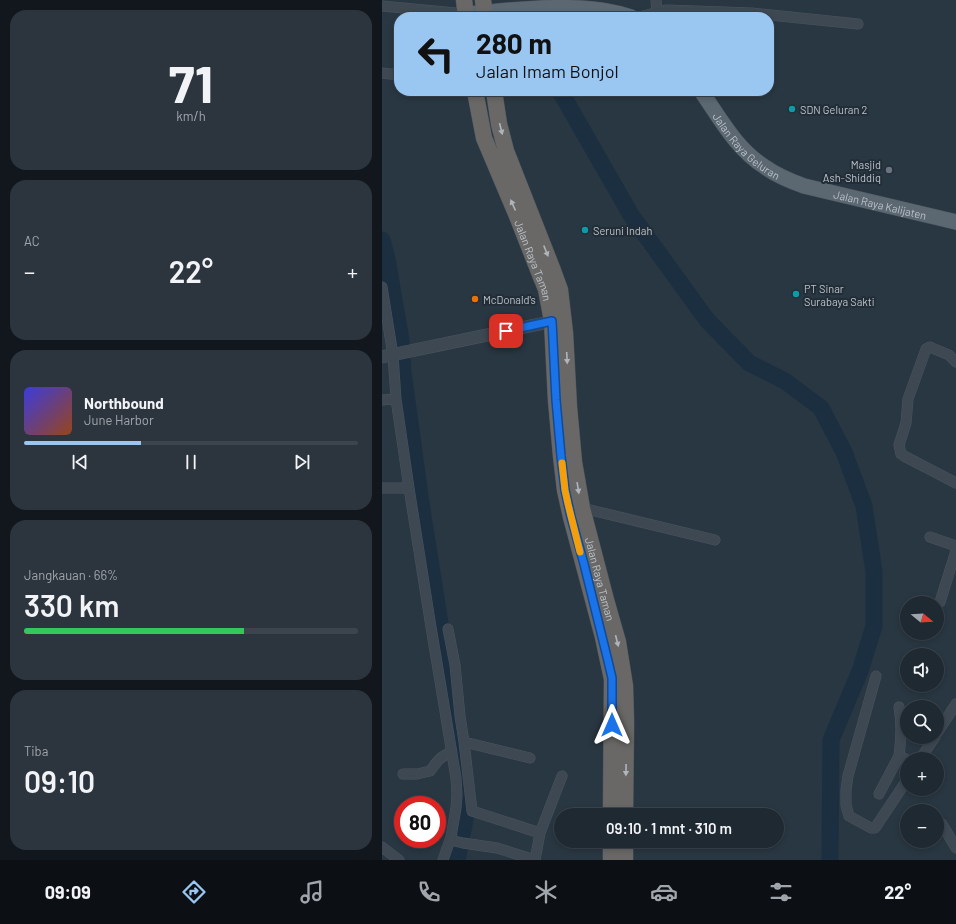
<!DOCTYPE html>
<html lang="id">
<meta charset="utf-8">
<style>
body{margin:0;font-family:Barlow,sans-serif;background:#2c353e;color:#f1f3f6;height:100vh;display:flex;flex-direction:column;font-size:15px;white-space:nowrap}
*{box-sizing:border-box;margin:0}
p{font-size:13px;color:#a1a6ac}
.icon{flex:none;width:22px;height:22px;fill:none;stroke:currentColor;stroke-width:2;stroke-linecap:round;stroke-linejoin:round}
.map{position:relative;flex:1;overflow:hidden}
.side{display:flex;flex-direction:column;gap:10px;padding:10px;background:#11171c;width:382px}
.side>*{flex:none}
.banner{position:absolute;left:12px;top:12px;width:380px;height:84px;border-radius:16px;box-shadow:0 2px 6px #0003,0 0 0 1px #3c454d;background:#99c7f2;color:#111;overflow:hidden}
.needle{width:26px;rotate:108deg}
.controls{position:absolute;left:518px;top:596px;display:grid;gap:8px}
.controls a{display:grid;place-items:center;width:44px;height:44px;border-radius:50%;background:#1f2932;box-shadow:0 2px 6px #0003,0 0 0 1px #3c454d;font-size:20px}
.speed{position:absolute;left:12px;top:796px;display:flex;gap:8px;font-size:20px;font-weight:700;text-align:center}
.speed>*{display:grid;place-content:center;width:52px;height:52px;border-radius:50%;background:#1f2932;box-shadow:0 2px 6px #0003,0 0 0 1px #3c454d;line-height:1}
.speed .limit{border:6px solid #d22;background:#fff;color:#111}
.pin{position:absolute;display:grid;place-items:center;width:34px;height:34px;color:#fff;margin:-17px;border-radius:8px;box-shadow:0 2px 6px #0006}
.me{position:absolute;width:44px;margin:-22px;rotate:0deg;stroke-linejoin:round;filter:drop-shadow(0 0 3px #0008)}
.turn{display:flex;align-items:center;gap:14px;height:84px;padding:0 16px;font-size:18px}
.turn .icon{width:52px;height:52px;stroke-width:2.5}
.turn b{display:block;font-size:28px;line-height:34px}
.big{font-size:30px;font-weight:600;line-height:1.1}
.side .tile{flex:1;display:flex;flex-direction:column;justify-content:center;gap:6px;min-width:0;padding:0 14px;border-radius:16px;background:#2c353e}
.side .dial{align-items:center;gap:0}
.dial b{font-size:52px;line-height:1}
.song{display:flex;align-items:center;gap:12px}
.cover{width:48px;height:48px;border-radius:6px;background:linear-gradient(135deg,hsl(240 70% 55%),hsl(20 70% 35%))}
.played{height:4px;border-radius:2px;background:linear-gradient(90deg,#99c7f2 35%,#3c454d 35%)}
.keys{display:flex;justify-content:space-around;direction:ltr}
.heat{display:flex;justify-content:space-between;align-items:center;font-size:22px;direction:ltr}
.charge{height:6px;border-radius:3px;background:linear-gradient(90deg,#34c759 66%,#3c454d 0)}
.trip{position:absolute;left:172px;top:808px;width:230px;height:40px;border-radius:20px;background:#1f2932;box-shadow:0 2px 6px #0003,0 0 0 1px #3c454d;font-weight:600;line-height:40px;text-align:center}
.menu{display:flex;height:64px;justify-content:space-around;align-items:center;background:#0c1014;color:#a1a6ac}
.menu .icon{width:28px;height:28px}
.menu .active{color:#99c7f2}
.menu b{font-size:18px;color:#f1f3f6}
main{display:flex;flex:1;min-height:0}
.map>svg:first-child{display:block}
</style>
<main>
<section class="side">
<div class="tile dial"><b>71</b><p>km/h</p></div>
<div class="tile"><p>AC</p>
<div class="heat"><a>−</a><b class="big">22°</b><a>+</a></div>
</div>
<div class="tile">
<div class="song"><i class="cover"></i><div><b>Northbound</b><p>June Harbor</p></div></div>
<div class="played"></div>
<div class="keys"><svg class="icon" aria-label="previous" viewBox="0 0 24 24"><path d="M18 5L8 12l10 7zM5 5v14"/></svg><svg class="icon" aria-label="pause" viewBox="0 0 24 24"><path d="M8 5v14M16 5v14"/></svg><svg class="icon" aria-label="next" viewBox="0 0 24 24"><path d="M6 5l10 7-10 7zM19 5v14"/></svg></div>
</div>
<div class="tile"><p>Jangkauan · 66%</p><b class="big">330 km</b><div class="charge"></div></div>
<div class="tile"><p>Tiba</p><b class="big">09:10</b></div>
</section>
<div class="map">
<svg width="574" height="860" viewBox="0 0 574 860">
<rect width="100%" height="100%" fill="#293742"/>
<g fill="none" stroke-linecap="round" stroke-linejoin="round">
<path stroke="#1c2f40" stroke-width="17" d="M178,91L249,215L325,320L367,363L403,381L439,408L462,452L482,506L492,572V626L478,671L449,740L448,860
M0,240L5,259L19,340L21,372L39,503L79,756L84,798L83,820L76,856L74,860"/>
<defs>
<path id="minor" d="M274,0L275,12L277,17
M0,6L84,14
M257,17L284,10L369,13L476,24
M0,73L17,75
M0,287L11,355L14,399L27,488L49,627L61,699L74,778L75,795L74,808L69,837L61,860
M574,362L567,355L550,348L548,347L544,349L526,399L524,423L517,445L519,454L522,456L574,483
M0,400L14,399
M0,488H27
M200,508L333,540
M548,537L574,546
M558,602L574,551
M66,629L73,665L78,716L82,742L90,811L158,833
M494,676L466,776L464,790V805L467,816L489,828H493L525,780
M517,707C520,725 519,738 517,756L525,760
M555,733L574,704
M82,742L148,758
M538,759L553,737
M21,774H35L48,771C56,761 57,757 69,752
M497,794L517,756
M560,824L574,848
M68,840L81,843L115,848L153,860
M0,847L17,860
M153,860L158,833L180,776"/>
<path id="tertiary" d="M0,357L177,320"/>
<g id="primary">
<path d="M84,14C136,10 197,0 249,17"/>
<path id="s1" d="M319,91C338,118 354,149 383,167C395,176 408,181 422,186L574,222"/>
</g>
<g id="trunk">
<path d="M82,0L84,17"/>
<path d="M101,0L103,17"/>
<path id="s2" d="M93,91L102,138L135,216L159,277L164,289L170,321L174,400L179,456L183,490L189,517L221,637L230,679L229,815"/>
<path id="s3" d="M112,91L117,124L124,151L170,268L178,290L183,333L187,407L192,462L200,508L224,600L236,642L243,686L244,722L243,815"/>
<path d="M229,860V841"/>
<path d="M243,860V841"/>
</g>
</defs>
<use href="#minor" stroke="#4a545e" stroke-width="11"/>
<use href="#tertiary" stroke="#4a545e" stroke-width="13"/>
<use href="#primary" stroke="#4a545e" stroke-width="16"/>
<use href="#trunk" stroke="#48535c" stroke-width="17"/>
<use href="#minor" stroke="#3d4852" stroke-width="10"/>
<use href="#tertiary" stroke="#3d4852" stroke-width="12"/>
<use href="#primary" stroke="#5b6771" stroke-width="15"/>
<use href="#trunk" stroke="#696866" stroke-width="16"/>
</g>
<defs><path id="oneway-solid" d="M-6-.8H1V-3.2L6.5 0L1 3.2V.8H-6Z"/></defs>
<g fill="#aeb5bc">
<use href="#oneway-solid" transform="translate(119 129) rotate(76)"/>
<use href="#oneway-solid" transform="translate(131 205) rotate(-114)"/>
<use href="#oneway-solid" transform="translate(164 251) rotate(68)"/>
<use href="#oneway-solid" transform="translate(185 358) rotate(87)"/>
<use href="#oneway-solid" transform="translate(196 488) rotate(81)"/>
<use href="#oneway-solid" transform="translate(235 641) rotate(76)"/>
<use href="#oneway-solid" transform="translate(244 770) rotate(91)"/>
</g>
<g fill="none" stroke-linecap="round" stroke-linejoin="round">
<defs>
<path id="route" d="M124,331L170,321L174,400L179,456L183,490L189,517L202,564L226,661L230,678V725"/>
</defs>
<use href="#route" stroke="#114b97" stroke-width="10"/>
<use href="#route" stroke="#1a73e8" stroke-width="7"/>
<path stroke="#f59e0b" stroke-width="7" d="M180,463L183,490L186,504L198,552"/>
</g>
<g fill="#0f9aa8" stroke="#222d37" stroke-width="1.5">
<circle cx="410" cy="109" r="4"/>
<circle cx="203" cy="230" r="4"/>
<circle cx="414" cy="294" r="4"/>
</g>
<circle fill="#6b7280" stroke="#222d37" stroke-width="1.5" cx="507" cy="170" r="4"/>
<circle fill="#e8710a" stroke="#222d37" stroke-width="1.5" cx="93" cy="299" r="4"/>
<g text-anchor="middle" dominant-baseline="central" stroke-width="4" stroke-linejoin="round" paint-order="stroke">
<g font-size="11" fill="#bac3cb" stroke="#222d37" text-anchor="start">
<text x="418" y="109">SDN Geluran 2</text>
<text x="499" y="164" text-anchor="end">Masjid<tspan x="499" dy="13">Ash-Shiddiq</tspan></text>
<text x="211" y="230">Seruni Indah</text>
<text x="422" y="288">PT Sinar<tspan x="422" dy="13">Surabaya Sakti</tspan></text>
<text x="101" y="299">McDonald's</text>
</g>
<g font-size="11" fill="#bac3cb" stroke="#222d37">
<text stroke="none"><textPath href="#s1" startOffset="72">Jalan Raya Geluran</textPath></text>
<text stroke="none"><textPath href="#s1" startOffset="222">Jalan Raya Kalijaten</textPath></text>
<text stroke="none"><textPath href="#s2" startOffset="180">Jalan Raya Taman</textPath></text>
<text stroke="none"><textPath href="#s3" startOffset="503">Jalan Raya Taman</textPath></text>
</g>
</g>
</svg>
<div class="controls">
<a><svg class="needle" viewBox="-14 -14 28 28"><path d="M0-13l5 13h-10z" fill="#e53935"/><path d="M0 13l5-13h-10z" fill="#a1a6ac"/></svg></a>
<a><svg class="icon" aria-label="sound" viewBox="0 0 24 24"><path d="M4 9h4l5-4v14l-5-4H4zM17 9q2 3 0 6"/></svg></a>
<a><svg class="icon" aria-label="search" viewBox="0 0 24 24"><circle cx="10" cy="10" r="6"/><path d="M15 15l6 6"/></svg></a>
<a>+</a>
<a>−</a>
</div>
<div class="speed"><div class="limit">80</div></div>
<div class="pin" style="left:124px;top:331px;background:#d93025"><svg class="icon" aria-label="arrive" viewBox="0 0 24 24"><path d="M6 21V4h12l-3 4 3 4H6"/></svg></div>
<svg class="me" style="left:230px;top:725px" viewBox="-20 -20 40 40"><path d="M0-17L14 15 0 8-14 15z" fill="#1a73e8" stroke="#fff" stroke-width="4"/></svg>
<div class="trip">09:10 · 1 mnt · 310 m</div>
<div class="banner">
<div class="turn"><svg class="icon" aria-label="left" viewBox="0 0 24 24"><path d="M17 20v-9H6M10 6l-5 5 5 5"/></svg><div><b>280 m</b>Jalan Imam Bonjol</div></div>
</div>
</div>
</main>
<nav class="menu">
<b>09:09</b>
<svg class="icon active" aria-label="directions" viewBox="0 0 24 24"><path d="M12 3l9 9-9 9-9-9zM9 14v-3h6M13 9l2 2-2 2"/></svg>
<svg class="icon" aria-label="music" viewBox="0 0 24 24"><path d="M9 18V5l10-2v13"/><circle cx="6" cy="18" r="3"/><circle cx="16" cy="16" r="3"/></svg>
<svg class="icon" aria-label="phone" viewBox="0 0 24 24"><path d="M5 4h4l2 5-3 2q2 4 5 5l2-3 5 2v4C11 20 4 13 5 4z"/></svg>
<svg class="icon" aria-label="climate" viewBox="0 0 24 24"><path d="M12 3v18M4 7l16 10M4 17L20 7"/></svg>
<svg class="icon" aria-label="car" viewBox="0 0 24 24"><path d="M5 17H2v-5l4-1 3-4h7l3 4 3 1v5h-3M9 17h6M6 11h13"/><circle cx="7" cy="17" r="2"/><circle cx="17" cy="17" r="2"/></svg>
<svg class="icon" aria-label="filters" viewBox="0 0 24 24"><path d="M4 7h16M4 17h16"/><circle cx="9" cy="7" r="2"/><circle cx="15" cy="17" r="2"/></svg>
<b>22°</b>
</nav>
